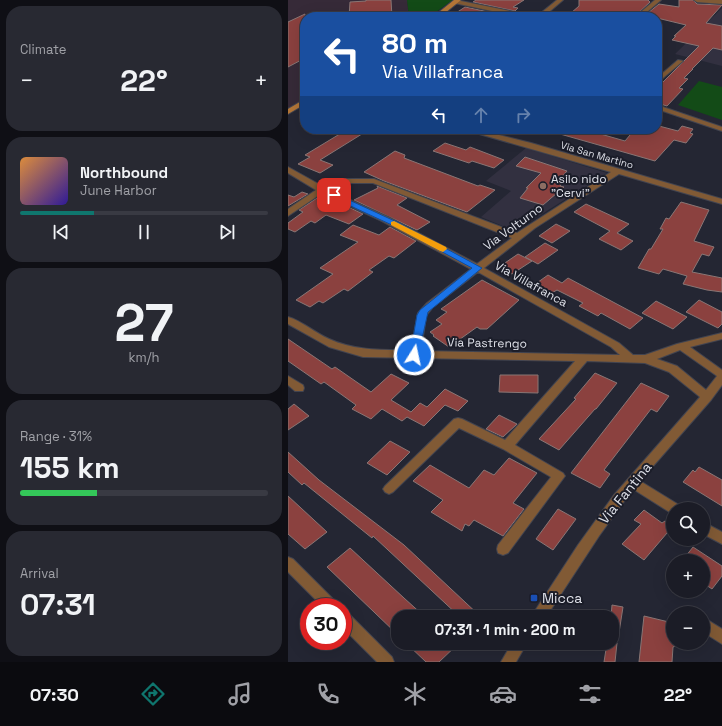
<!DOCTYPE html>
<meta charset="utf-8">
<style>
body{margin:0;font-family:"Space Grotesk",sans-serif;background:#282932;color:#f1f3f6;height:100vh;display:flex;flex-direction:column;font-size:15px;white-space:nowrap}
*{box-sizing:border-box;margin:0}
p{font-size:13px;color:#a0a1a7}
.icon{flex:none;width:22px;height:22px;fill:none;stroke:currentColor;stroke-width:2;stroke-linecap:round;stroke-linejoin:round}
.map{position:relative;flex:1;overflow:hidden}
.side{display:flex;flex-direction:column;gap:6px;padding:6px;background:#0f0f15;width:288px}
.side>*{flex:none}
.hud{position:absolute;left:12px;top:12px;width:362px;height:122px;border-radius:16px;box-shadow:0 4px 16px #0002,0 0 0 1px #393a43;background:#1a4fa0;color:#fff;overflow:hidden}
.controls{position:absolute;left:378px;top:502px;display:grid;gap:8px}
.controls a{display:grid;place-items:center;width:44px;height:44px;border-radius:50%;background:#1b1c26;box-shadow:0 4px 16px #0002,0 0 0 1px #393a43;font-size:20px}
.speed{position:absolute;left:12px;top:598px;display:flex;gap:8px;font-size:20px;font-weight:700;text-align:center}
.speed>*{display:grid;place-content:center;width:52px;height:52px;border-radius:50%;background:#1b1c26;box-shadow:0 4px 16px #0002,0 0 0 1px #393a43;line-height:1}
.speed .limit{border:6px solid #d22;background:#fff;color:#111}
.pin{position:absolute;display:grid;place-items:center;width:34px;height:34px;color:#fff;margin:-17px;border-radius:8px;box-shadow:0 2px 6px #0006}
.me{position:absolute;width:44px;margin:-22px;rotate:10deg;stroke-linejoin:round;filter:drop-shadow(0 0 3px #0008)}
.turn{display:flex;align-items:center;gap:14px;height:84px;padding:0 16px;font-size:18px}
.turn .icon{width:52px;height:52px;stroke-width:2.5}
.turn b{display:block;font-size:28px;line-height:34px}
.lanes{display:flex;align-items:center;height:38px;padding:0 16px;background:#0003;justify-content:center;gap:20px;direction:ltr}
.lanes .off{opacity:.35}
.big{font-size:30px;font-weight:800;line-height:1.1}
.side .widget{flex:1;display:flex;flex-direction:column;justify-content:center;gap:6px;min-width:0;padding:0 14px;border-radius:16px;background:#282932}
.side .dial{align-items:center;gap:0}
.dial b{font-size:52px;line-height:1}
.song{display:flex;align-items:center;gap:12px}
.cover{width:48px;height:48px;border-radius:6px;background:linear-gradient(135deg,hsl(30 70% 55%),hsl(250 70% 35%))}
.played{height:4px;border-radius:2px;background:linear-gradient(90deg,#0f766e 30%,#393a43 30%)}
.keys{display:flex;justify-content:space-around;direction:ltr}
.heat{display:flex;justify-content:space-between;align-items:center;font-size:22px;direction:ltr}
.charge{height:6px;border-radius:3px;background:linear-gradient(90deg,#34c759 31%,#393a43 0)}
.trip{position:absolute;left:103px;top:610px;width:228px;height:40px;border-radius:16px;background:#1b1c26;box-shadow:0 4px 16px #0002,0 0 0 1px #393a43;font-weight:800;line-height:40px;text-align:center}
.tab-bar{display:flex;height:64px;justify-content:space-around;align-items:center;background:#0b0b0f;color:#a0a1a7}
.tab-bar .icon{width:28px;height:28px}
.tab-bar .current{color:#0f766e}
.tab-bar b{font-size:18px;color:#f1f3f6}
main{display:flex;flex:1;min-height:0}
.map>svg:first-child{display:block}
</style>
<main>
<section class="side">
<div class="widget"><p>Climate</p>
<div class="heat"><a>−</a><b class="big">22°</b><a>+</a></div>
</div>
<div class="widget">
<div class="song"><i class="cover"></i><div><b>Northbound</b><p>June Harbor</p></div></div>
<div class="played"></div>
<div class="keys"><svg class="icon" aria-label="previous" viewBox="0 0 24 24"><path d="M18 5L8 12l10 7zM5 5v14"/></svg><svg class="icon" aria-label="pause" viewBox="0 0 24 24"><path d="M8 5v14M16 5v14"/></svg><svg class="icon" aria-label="next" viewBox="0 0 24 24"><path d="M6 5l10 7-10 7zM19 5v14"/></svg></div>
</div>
<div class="widget dial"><b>27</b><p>km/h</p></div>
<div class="widget"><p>Range · 31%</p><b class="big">155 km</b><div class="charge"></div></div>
<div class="widget"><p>Arrival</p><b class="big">07:31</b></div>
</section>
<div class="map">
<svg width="434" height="662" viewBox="0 0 434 662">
<rect width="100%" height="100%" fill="#242633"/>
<path fill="#362a38" d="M0,0H119L121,17H17V98L0,109Z"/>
<path fill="#323040" d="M434,8V66L387,54Z
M238,148L319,173L227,231L193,217L223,191L198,181Z"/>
<path fill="#134b17" d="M119,0H165L141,17H121Z
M411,81L434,87V120L390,105Z"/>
<path fill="#8b413f" stroke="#897675" d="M78,0H103L104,17H61L62,2L78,1Z
M188,0H236L225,7L230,8L227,11L185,2Z
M291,0H360L362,2L346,17H305L283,13L291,6Z
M391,0H405L409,4L434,5L418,23L434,26V50L425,48L404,69H405L396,78L400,79L391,88L395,89L379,106L369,103V88L411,46L384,40L388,36H386L398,25L369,18V17H355L371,4L391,7Z
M177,7L220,16L218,17H162Z
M17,14V58L0,67V22Z
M371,126L390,131L394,126L405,129L402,133L405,134L398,143L386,140L367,161L265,132V129H295L337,141L347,129H369Z
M60,129H82L32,160L45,165L32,173L10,164L22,157L17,155Z
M157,143L178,150L182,147L216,160L206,168L184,161L181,163L145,151Z
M107,151L117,155L116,158L190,186L192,185L207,190L179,212L96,181L76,172Z
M237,157L279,171L272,179L277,180L272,186L276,187L255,205L232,198L240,188H238L253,173L228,166Z
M89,186L119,198L109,205L142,222L129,230L66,200L90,188Z
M14,192L20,194L0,206V195L6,197Z
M29,198L52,207L56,205L75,214L61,224L38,215L27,223L23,221L7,232L0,229V223L15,212L11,210Z
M393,202L421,210L406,241L426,247L421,256L414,254L404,272L434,278V292L419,290L395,284L399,276L375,269L371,274L350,268L361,249H363L375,229H372L378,218L381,219Z
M298,204L341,224L329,233L345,241L333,250L311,239L322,231L286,212Z
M268,224L282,231L264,243L251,236Z
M65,225L91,235L102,227L128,241L106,258L101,256L81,270L85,272L60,291L56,289L35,303L31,301L22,307L8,300L45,274L32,268L70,242L52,235Z
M257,243L270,250L250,264L237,257Z
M230,254L244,261L224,274L211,267Z
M260,275L274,283L280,278L355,318L342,329L313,313L310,316L291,306L295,303L269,290L262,294L246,285Z
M194,280L231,300L199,329H192L189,327L161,347L145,336L146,335L142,332L154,324L148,320L159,312L153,309Z
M411,300L434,312V324L430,328L398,312Z
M368,301L399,317L385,329L354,313Z
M0,339L44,369L47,367L83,392L103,374L121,383L103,400L123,412L132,403L139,407L157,389L180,401L170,411L157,405L136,426L119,417L114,421L94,409L83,419L64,409L68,405L36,382L33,384L0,361Z
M307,373L329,383L308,409H307L271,450L251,439L288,399L286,398Z
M212,375H250V393L211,392Z
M353,383L381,396L369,412L363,409L316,470L322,474L312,488L283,473Z
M6,404L21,416L0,430V409Z
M211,415L229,424L215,437L198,429Z
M102,441L122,452L99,475L79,463Z
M0,452L31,480L116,545L193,617H172L85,536L84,538L16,483L14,485L0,472Z
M221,458L249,473L225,503L236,509L215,536L186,520L181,526L177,524L174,531L143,512L155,500L125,481L142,465L181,488L196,470L206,475Z
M411,467L434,480V506L395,482L405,470L407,472Z
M0,496L39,532L17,549L0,534Z
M270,509L288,519L265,550L248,539Z
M356,510L374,523L377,521L385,526L356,560L334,544L353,524L346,520Z
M405,547L434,566V576L424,589L415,583V561H394Z
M62,548L116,598L137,617H110V635L39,567Z
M324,605L335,607L330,639H324V617H323Z
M356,616L385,623V643L392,644L385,647L384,662H351Z
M118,643H171L151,662H138Z
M319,643H329L327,662H316Z"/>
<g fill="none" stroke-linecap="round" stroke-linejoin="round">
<defs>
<path id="street" d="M168,0L241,15L244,17H233L166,3L165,2Z
M269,0H275L255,17H248Z
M367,0H373L353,17H347Z
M406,0H434V4L409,2Z
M390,60L395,61L369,83V78Z
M369,105L434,127V131L369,109Z
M174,129H187L243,143L434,199V204L331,174L247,228L196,268L331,343L345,355H357L389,344L434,333V339L402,347L434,370V385L423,400L352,481L391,505L393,509H385V513H383L345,489L311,536L258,617H243L290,545L326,495L412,397L381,372L357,363L299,361L227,445L275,473L277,476L220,553L215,555L210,553L209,549L210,545L263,477L215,449L171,428L105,492L101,494L97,492L95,489L97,486L166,419L170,418L174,419L217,440L287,361L75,357L41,347L0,324V317C14,321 27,333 41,339C67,351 94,350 123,350L130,313L139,303L183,269L94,221L34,193L0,216V209L28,190L0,173V167L34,186L58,179H86L229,233L323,172ZM59,183H85L224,238L189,264L100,217L40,190ZM190,272L323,347L332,355L133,351L138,316L145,307ZM392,350L429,376L418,390L389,366L369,359Z
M0,376L15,385L16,388L15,391H7L0,385Z
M415,522L434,532V544L415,534Z
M0,557L5,559L49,603L51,607H35L0,572Z
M55,612L60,613L104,657L106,662H89L55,628Z
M418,619L434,629V644L415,632V621Z
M224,643H239L228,662H213Z"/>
<path id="secondary" d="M166,0H173L152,17H145Z
M17,99V104L0,114V109Z"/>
</defs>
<use href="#street" stroke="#424450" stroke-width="2"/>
<use href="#secondary" stroke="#424450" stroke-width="2"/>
<use href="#street" fill="#815a35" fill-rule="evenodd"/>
<use href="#secondary" fill="#b47637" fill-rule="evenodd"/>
</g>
<path fill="#1a73e8" stroke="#114b97" d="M46,193L111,223L194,268L140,312L130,357L126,358L122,355L129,315L132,310L184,268L106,226L43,197V194Z"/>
<path fill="#f59e0b" d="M106,221L158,247L159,249L155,252L152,251L103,225V222Z"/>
<circle fill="#8d6e63" stroke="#1b1d29" stroke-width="1.5" cx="255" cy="186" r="4"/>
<rect fill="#1a4fb4" stroke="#1b1d29" stroke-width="1.5" x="242" y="594" width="8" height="8" rx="2"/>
<g text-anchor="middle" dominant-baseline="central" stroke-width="4" stroke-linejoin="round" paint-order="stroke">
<g font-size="10" fill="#dee0e8" stroke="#1b1d29">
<text transform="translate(309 155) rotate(16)">Via San Martino</text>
</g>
<g font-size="12" fill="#dee0e8" stroke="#1b1d29" text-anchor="start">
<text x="263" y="179">Asilo nido<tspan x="263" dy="14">"Cervi"</tspan></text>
</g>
<g font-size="12" fill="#dee0e8" stroke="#1b1d29">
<text transform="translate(225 227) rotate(-36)">Via Volturno</text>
<text transform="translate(243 284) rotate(29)">Via Villafranca</text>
<text transform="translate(199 343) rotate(1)">Via Pastrengo</text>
</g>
<g font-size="14" fill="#dee0e8" stroke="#1b1d29">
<text transform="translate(337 493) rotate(-51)">Via Fantina</text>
</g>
<g font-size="14" fill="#dee0e8" stroke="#1b1d29" text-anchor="start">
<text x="254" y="598">Micca</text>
</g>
</g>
</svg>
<div class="controls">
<a><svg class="icon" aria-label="search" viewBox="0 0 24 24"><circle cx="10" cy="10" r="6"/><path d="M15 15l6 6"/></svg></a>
<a>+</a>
<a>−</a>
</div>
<div class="speed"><div class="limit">30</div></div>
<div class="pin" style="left:46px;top:195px;background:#d93025"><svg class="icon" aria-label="arrive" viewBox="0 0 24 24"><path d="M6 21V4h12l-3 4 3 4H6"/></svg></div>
<svg class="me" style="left:126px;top:355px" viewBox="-20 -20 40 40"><circle r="17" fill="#1a73e8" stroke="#fff" stroke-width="3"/><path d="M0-11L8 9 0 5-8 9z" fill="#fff"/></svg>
<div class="trip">07:31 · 1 min · 200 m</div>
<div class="hud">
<div class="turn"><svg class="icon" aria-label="left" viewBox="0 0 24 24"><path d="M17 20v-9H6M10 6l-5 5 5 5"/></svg><div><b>80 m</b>Via Villafranca</div></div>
<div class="lanes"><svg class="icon" aria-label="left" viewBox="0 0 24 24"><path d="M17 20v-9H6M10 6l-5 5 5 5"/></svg><svg class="icon off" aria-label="ahead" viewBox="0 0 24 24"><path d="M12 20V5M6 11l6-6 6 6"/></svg><svg class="icon off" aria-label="right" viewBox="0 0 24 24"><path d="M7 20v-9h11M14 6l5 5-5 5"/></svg></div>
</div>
</div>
</main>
<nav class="tab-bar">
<b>07:30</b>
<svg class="icon current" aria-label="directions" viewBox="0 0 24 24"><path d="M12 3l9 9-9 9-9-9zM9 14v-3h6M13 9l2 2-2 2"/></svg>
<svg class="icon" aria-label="music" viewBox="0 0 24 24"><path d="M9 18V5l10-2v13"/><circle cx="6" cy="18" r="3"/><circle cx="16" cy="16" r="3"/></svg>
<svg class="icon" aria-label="phone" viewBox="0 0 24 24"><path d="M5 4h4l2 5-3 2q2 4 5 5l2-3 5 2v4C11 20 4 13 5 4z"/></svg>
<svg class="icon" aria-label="climate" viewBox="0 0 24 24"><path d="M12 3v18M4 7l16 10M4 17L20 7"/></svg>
<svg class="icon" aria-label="car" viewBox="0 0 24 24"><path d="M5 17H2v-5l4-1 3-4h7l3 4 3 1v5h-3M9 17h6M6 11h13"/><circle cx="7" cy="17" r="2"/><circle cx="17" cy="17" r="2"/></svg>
<svg class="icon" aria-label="filters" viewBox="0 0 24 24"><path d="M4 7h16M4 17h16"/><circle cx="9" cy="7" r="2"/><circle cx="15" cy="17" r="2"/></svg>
<b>22°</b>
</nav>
